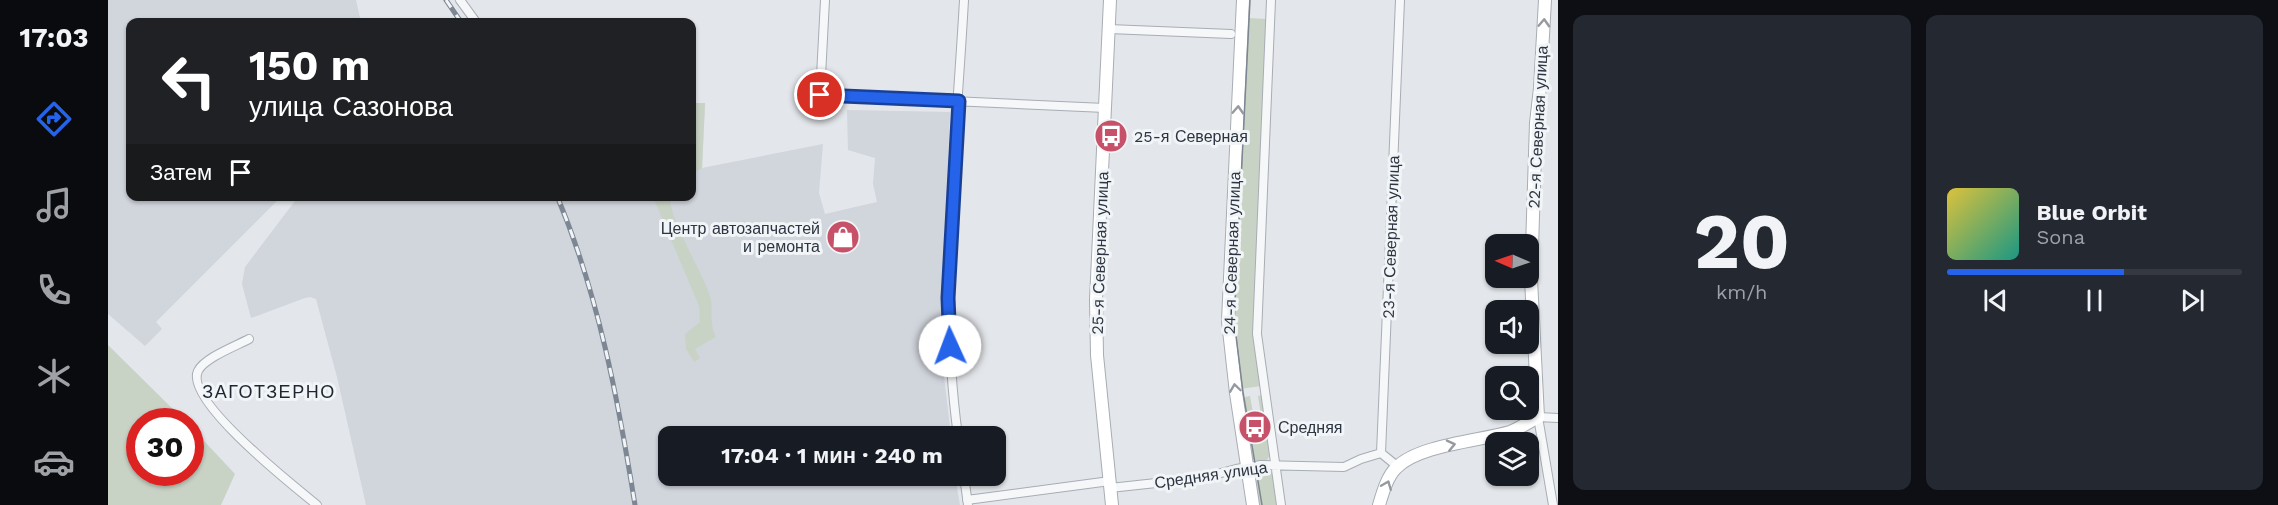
<!DOCTYPE html>
<html lang="ru">
<meta charset="utf-8">
<style>
body{margin:0;font-family:"Work Sans",sans-serif;background:#242831;color:#f1f3f6;height:100vh;display:flex;flex-direction:column;font-size:22px;white-space:nowrap}
*{box-sizing:border-box;margin:0}
p{font-size:20px;color:#9ea1a6}
.icon{flex:none;width:33px;height:33px;fill:none;stroke:currentColor;stroke-width:2;stroke-linecap:round;stroke-linejoin:round}
.map{position:relative;flex:1;overflow:hidden}
.side{display:flex;flex-direction:column;gap:15px;padding:15px;background:#0d0f14;width:720px}
.side>*{flex:none}
.guide{position:absolute;left:18px;top:18px;width:570px;height:183px;border-radius:12px;box-shadow:0 2px 4px #0004;background:#202124;color:#fff;overflow:hidden}
.needle{width:39px;rotate:272deg}
.controls{position:absolute;left:1377px;top:234px;display:grid;gap:12px}
.controls a{display:grid;place-items:center;width:54px;height:54px;border-radius:12px;background:#171b24;box-shadow:0 2px 4px #0004;font-size:30px}
.speed{position:absolute;left:18px;top:408px;display:flex;gap:12px;font-size:30px;font-weight:700;text-align:center}
.speed>*{display:grid;place-content:center;width:78px;height:78px;border-radius:50%;background:#171b24;box-shadow:0 2px 4px #0004;line-height:1}
.speed .limit{border:9px solid #d22;background:#fff;color:#111}
.pin{position:absolute;display:grid;place-items:center;width:51px;height:51px;color:#fff;margin:-26px;border:3px solid #fff;border-radius:50%;box-shadow:0 2px 6px #0007}
.me{position:absolute;width:66px;margin:-33px;rotate:358deg;stroke-linejoin:round;filter:drop-shadow(0 0 4px #0008)}
.turn{display:flex;align-items:center;gap:21px;height:126px;padding:0 24px;font-size:27px}
.turn .icon{width:78px;height:78px;stroke-width:2.5}
.turn b{display:block;font-size:42px;line-height:51px}
.then{display:flex;align-items:center;height:57px;padding:0 24px;background:#0003;gap:12px;font-size:22px}
.side .widget{flex:1;display:flex;flex-direction:column;justify-content:center;gap:9px;min-width:0;padding:0 21px;border-radius:12px;background:#242831}
.side .dial{align-items:center;gap:0}
.dial b{font-size:78px;line-height:1}
.song{display:flex;align-items:center;gap:18px}
.cover{width:72px;height:72px;border-radius:9px;background:linear-gradient(135deg,hsl(50 70% 55%),hsl(170 70% 35%))}
.played{height:6px;border-radius:3px;background:linear-gradient(90deg,#2563eb 60%,#363941 60%)}
.keys{display:flex;justify-content:space-around;direction:ltr}
.side .tiles{flex:1;display:grid;gap:15px;grid-template-columns:repeat(2,1fr)}
.trip{position:absolute;left:550px;top:426px;width:348px;height:60px;border-radius:12px;background:#171b24;box-shadow:0 2px 4px #0004;font-weight:700;line-height:60px;text-align:center}
main{display:flex;flex:1;min-height:0}
.tabs{display:flex;flex-direction:column;width:108px;justify-content:space-around;align-items:center;background:#090b0e;color:#9ea1a6}
.tabs .icon{width:42px;height:42px}
.tabs .on{color:#2563eb}
.tabs b{font-size:27px;color:#f1f3f6}
.map>svg:first-child{display:block}
</style>
<main>
<nav class="tabs">
<b>17:03</b>
<svg class="icon on" aria-label="directions" viewBox="0 0 24 24"><path d="M12 3l9 9-9 9-9-9zM9 14v-3h6M13 9l2 2-2 2"/></svg>
<svg class="icon" aria-label="music" viewBox="0 0 24 24"><path d="M9 18V5l10-2v13"/><circle cx="6" cy="18" r="3"/><circle cx="16" cy="16" r="3"/></svg>
<svg class="icon" aria-label="phone" viewBox="0 0 24 24"><path d="M5 4h4l2 5-3 2q2 4 5 5l2-3 5 2v4C11 20 4 13 5 4z"/></svg>
<svg class="icon" aria-label="climate" viewBox="0 0 24 24"><path d="M12 3v18M4 7l16 10M4 17L20 7"/></svg>
<svg class="icon" aria-label="car" viewBox="0 0 24 24"><path d="M5 17H2v-5l4-1 3-4h7l3 4 3 1v5h-3M9 17h6M6 11h13"/><circle cx="7" cy="17" r="2"/><circle cx="17" cy="17" r="2"/></svg>
</nav>
<div class="map">
<svg width="1450" height="505" viewBox="0 0 1450 505">
<rect width="100%" height="100%" fill="#e3e6ea"/>
<path fill="#d1d5dc" d="M0,0H248L253,22H22V196L173,197L48,322L54,329L37,346L0,314Z
M584,103H597L594,168L715,144L711,193L717,214L769,202L765,184L767,158L740,150L739,110L842,112L833,351L843,436H561V476H847L852,505H258L229,377L208,299L202,297L197,298L143,318L134,284L137,267L190,197L584,196Z"/>
<path fill="#c9d3c5" d="M1140,18L1159,19L1151,263L1153,386L1132,389L1127,328V307Z
M584,103H597L594,168L584,174Z
M545,197H562C561,219 594,271 602,296C606,309 600,320 608,337L587,349L592,358L586,362L578,349L577,334L592,322L591,306Z
M0,345L77,421L32,422V472H82L83,427L127,474L113,505H0Z
M1154,395L1162,455L1159,460L1148,461L1143,458L1133,398L1142,396L1148,430L1155,429L1150,396Z
M1158,469L1165,473L1169,505H1151L1146,477L1150,472Z"/>
<g fill="none" stroke-linecap="round" stroke-linejoin="round">
<defs>
<path id="street" d="M352,0L368,22
M717,0L712,95L997,108
M1163,0L1149,334L1173,505
M1001,29L1123,34
M141,339C128,346 96,358 90,371C76,400 187,487 209,505
M850,436C830,292 848,145 856,0
M1289,466L1273,453L1292,0
M856,476L860,505
M1002,488L1094,478L1128,469L1153,465L1236,467L1253,459L1273,453
M859,500L1002,481
M1445,505L1430,417L1450,418"/>
<path id="secondary" d="M1002,0L988,300L989,355L1004,505
M1135,0L1120,321L1128,393L1145,505
M1271,505C1275,492 1279,477 1288,468C1310,445 1371,441 1402,432C1412,428 1421,422 1430,417L1423,279L1428,123L1432,88L1437,0"/>
</defs>
<use href="#street" stroke="#a8adb4" stroke-width="10"/>
<use href="#secondary" stroke="#a8adb4" stroke-width="14"/>
<use href="#street" stroke="#f5f7f9" stroke-width="8"/>
<use href="#secondary" stroke="#fff" stroke-width="12"/>
<path stroke="#7d8693" stroke-width="1.5" d="M1142,0L1126,320L1135,392L1154,505"/>
<defs>
<path id="rail" d="M338,0L353,22
M449,196C491,296 510,400 527,505"/>
</defs>
<use href="#rail" stroke="#7d8693" stroke-width="5"/>
<use href="#rail" stroke="#f2f5f7" stroke-width="3" stroke-dasharray="9" stroke-linecap="butt"/>
</g>
<defs><path id="oneway-chevron" d="M-2-3.5L2.5 0L-2 3.5" fill="none" stroke-width="1.6" stroke-linecap="round" stroke-linejoin="round" transform="scale(1.5)"/></defs>
<g stroke="#969aa0">
<use href="#oneway-chevron" transform="translate(1436 23) rotate(-87)"/>
<use href="#oneway-chevron" transform="translate(1130 110) rotate(-87)"/>
<use href="#oneway-chevron" transform="translate(1127 388) rotate(-98)"/>
<use href="#oneway-chevron" transform="translate(1343 445) rotate(-13)"/>
<use href="#oneway-chevron" transform="translate(1279 485) rotate(-68)"/>
</g>
<g fill="none" stroke-linecap="round" stroke-linejoin="round">
<defs>
<path id="route" d="M712,95L851,101L840,298L842,346"/>
</defs>
<use href="#route" stroke="#184099" stroke-width="15"/>
<use href="#route" stroke="#2563eb" stroke-width="10"/>
</g>
<defs>
<symbol id="bus-disc" viewBox="-11 -11 22 22"><circle r="9.5" fill="#c65168" stroke="#f2f5f7"/><path d="M-5-6H5V4H4V6H2V4H-2V6H-4V4H-5ZM-3.5-4V0h7V-4ZM-3.5 1.2v1.5H-2V1.2ZM2 1.2v1.5H3.5V1.2Z" fill="#fff"/></symbol>
<symbol id="shop-disc" viewBox="-11 -11 22 22"><circle r="9.5" fill="#c65168" stroke="#f2f5f7"/><path d="M-5-2.5h2.3a2.7 3.5 0 0 1 5.4 0H5L5.5 6h-11ZM-1.5-2.5h3a1.5 2.3 0 0 0-3 0Z" fill="#fff"/></symbol>
</defs>
<g fill-rule="evenodd">
<use href="#bus-disc" x="984" y="117" width="38" height="38"/>
<use href="#shop-disc" x="716" y="218" width="38" height="38"/>
<use href="#bus-disc" x="1128" y="408" width="38" height="38"/>
</g>
<g text-anchor="middle" dominant-baseline="central" stroke-width="6" stroke-linejoin="round" paint-order="stroke">
<g font-size="16" fill="#2c3541" stroke="#f2f5f7">
<text transform="translate(1430 127) rotate(-87)">22-я Северная улица</text>
<text transform="translate(1283 237) rotate(-88)">23-я Северная улица</text>
<text transform="translate(992 253) rotate(-88)">25-я Северная улица</text>
<text transform="translate(1124 253) rotate(-88)">24-я Северная улица</text>
<text transform="translate(1103 475) rotate(-8)">Средняя улица</text>
</g>
<g font-size="16" fill="#2c3541" stroke="#f2f5f7" text-anchor="start">
<text x="1026" y="136">25-я Северная</text>
<text x="712" y="228" text-anchor="end">Центр автозапчастей<tspan x="712" dy="18">и ремонта</tspan></text>
<text x="1170" y="427">Средняя</text>
</g>
<g font-size="18" letter-spacing="1.5" fill="#1e2632" stroke="#f2f5f7">
<text x="161" y="391">ЗАГОТЗЕРНО</text>
</g>
</g>
</svg>
<div class="controls">
<a><svg class="needle" viewBox="-14 -14 28 28"><path d="M0-13l5 13h-10z" fill="#e53935"/><path d="M0 13l5-13h-10z" fill="#9ea1a6"/></svg></a>
<a><svg class="icon" aria-label="sound" viewBox="0 0 24 24"><path d="M4 9h4l5-4v14l-5-4H4zM17 9q2 3 0 6"/></svg></a>
<a><svg class="icon" aria-label="search" viewBox="0 0 24 24"><circle cx="10" cy="10" r="6"/><path d="M15 15l6 6"/></svg></a>
<a><svg class="icon" aria-label="layers" viewBox="0 0 24 24"><path d="M12 4l9 5-9 5-9-5zM3 14l9 5 9-5"/></svg></a>
</div>
<div class="speed"><div class="limit">30</div></div>
<div class="pin" style="left:712px;top:95px;background:#d93025"><svg class="icon" aria-label="arrive" viewBox="0 0 24 24"><path d="M6 21V4h12l-3 4 3 4H6"/></svg></div>
<svg class="me" style="left:842px;top:346px" viewBox="-20 -20 40 40"><circle r="19" fill="#fff"/><path d="M0-13L10 11 0 6-10 11z" fill="#2563eb"/></svg>
<div class="trip">17:04 · 1 мин · 240 m</div>
<div class="guide">
<div class="turn"><svg class="icon" aria-label="left" viewBox="0 0 24 24"><path d="M17 20v-9H6M10 6l-5 5 5 5"/></svg><div><b>150 m</b>улица Сазонова</div></div>
<div class="then">Затем<svg class="icon" aria-label="arrive" viewBox="0 0 24 24"><path d="M6 21V4h12l-3 4 3 4H6"/></svg></div>
</div>
</div>
<section class="side">
<div class="tiles">
<div class="widget dial"><b>20</b><p>km/h</p></div>
<div class="widget">
<div class="song"><i class="cover"></i><div><b>Blue Orbit</b><p>Sona</p></div></div>
<div class="played"></div>
<div class="keys"><svg class="icon" aria-label="previous" viewBox="0 0 24 24"><path d="M18 5L8 12l10 7zM5 5v14"/></svg><svg class="icon" aria-label="pause" viewBox="0 0 24 24"><path d="M8 5v14M16 5v14"/></svg><svg class="icon" aria-label="next" viewBox="0 0 24 24"><path d="M6 5l10 7-10 7zM19 5v14"/></svg></div>
</div>
</div>
</section>
</main>
